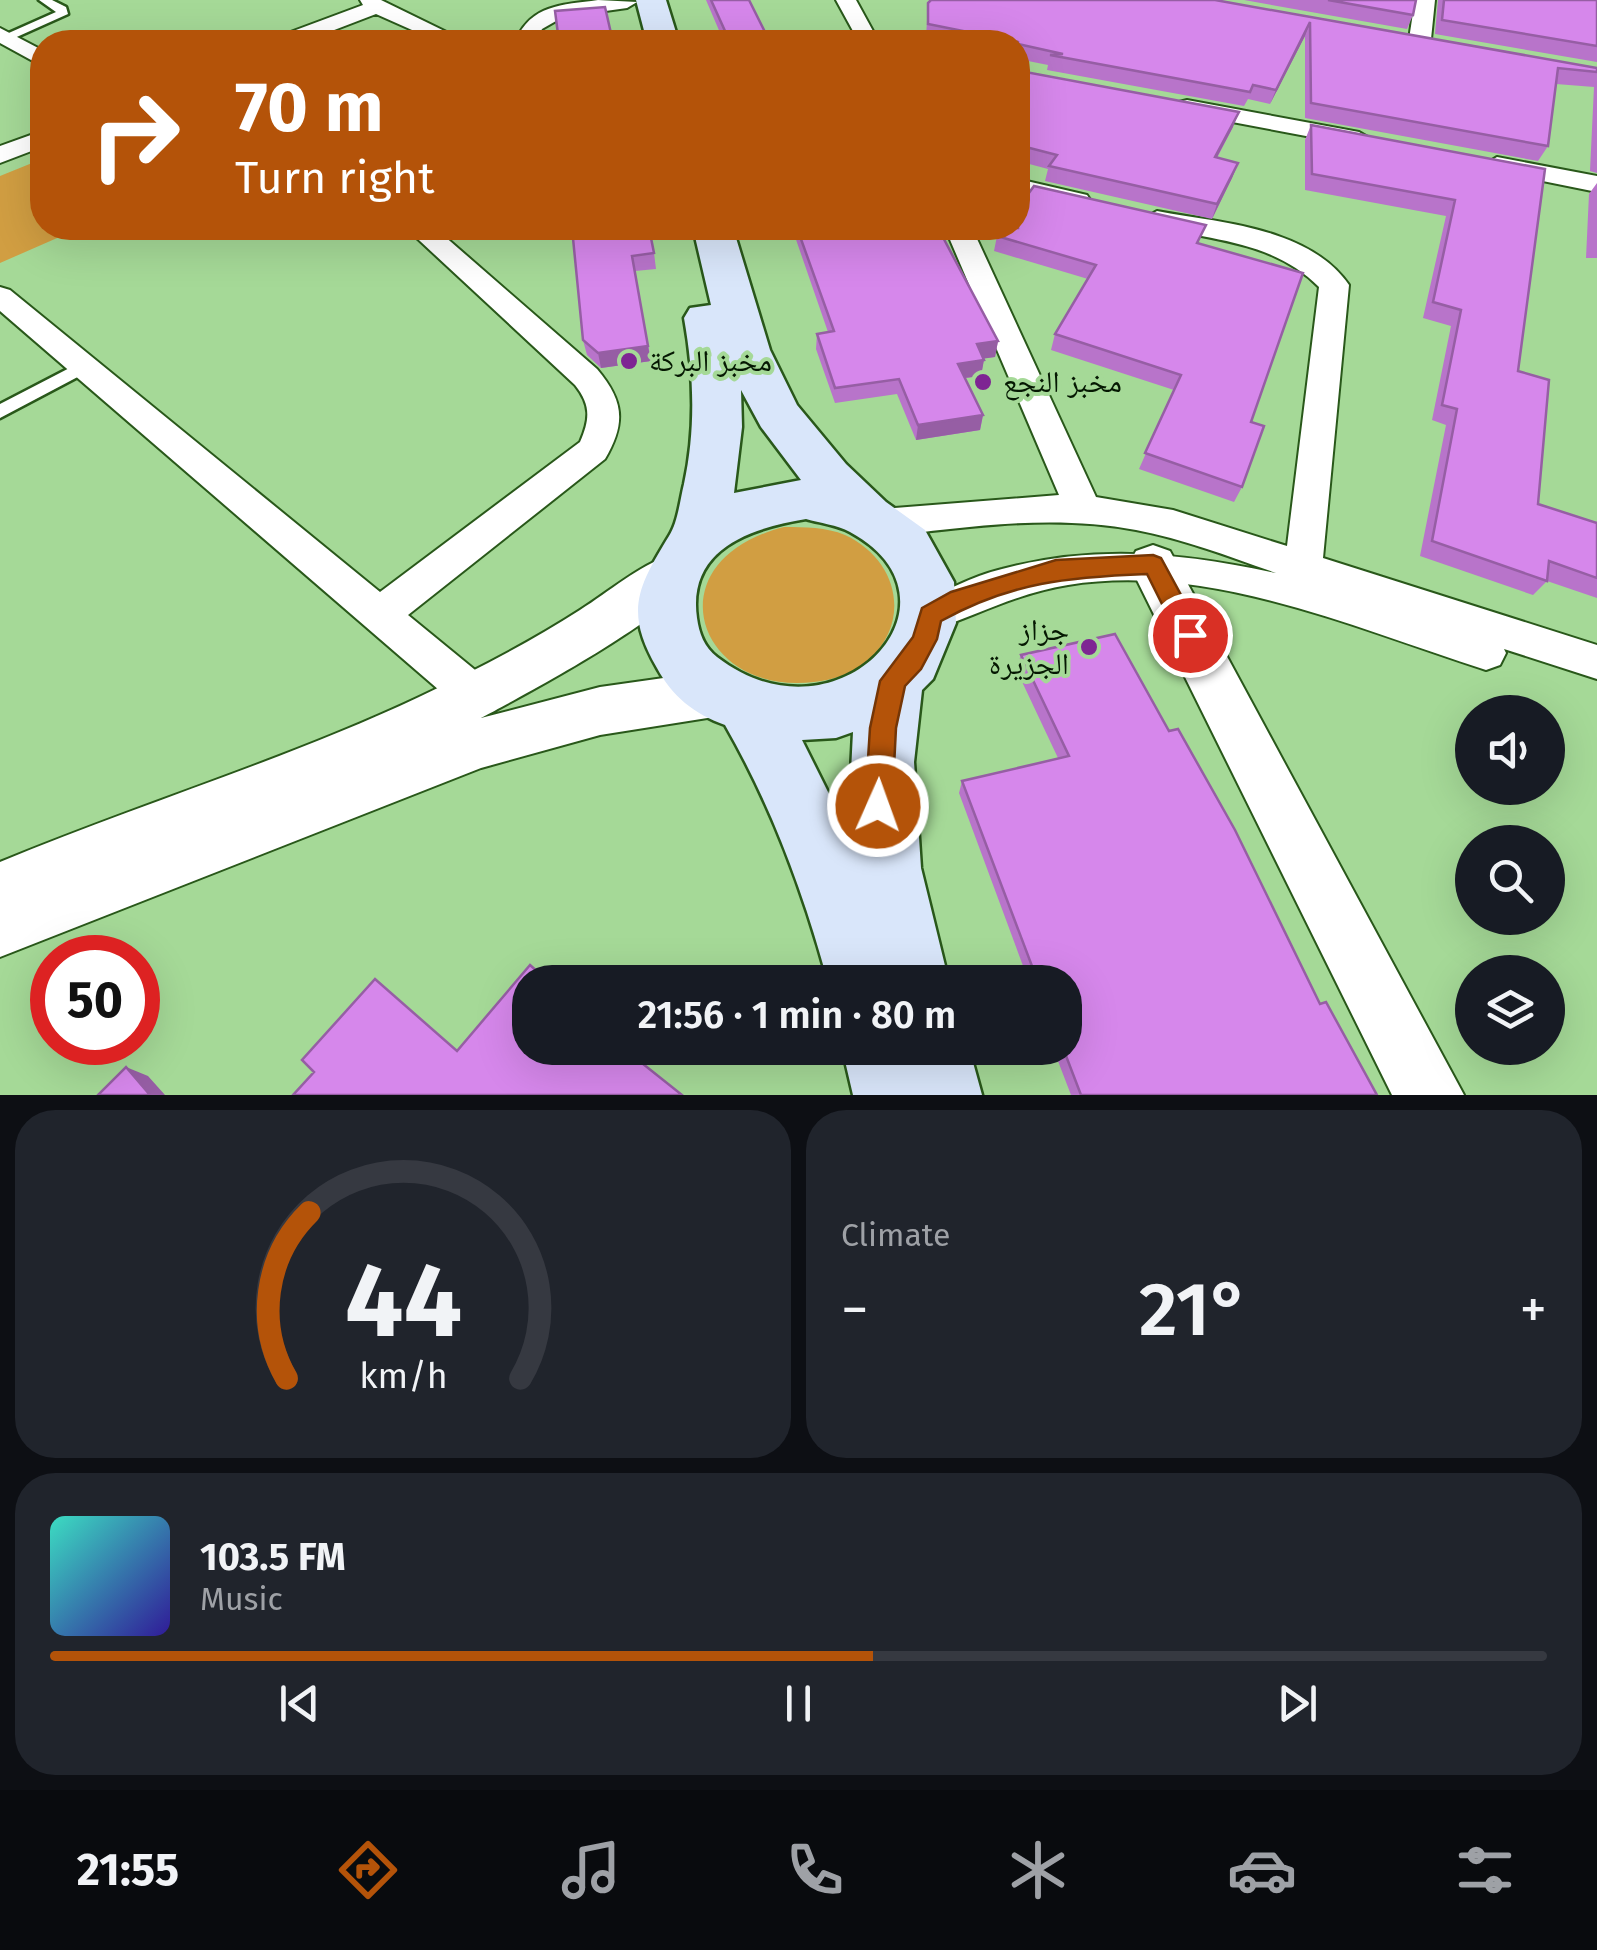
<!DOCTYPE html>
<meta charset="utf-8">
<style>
body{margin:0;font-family:"Fira Sans","Noto Naskh Arabic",sans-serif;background:#20242c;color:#f1f3f6;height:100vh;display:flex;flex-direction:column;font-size:38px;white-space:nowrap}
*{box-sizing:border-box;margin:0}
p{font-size:32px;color:#9ea1a6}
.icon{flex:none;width:55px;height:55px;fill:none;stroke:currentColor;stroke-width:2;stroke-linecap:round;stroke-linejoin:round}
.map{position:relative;height:1095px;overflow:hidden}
.details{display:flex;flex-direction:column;gap:15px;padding:15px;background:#0d0f14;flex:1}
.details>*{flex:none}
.hud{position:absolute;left:30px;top:30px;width:1000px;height:210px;border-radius:40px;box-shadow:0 10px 40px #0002;background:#b45309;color:#fff;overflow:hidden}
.tools{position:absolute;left:1455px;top:695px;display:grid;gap:20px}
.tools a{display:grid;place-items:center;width:110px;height:110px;border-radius:50%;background:#171b24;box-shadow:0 10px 40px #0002;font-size:50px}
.speed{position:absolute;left:30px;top:935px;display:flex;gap:20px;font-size:50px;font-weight:700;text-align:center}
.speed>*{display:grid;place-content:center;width:130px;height:130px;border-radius:50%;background:#171b24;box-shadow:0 10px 40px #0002;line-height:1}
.speed .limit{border:15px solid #d22;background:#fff;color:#111}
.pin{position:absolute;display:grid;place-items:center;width:85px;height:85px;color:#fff;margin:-42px;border:5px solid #fff;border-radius:50%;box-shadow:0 2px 10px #0007}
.me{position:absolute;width:110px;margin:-55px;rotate:2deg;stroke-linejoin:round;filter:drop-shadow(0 0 8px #0008)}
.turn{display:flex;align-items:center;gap:35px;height:210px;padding:0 40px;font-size:45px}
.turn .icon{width:130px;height:130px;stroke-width:2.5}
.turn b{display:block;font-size:70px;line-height:85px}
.big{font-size:75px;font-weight:600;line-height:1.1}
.details .card{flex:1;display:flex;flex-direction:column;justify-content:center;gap:15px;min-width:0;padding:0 35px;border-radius:40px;background:#20242c}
.details .dial{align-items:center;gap:0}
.dial svg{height:260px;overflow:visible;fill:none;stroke:#363941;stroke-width:7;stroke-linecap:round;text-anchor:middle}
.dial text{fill:#f1f3f6;stroke:none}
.song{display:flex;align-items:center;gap:30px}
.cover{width:120px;height:120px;border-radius:15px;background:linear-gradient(135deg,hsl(170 70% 55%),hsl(250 70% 35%))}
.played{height:10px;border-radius:5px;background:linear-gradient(90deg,#b45309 55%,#363941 55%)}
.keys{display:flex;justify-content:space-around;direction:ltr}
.heat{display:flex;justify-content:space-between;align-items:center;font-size:55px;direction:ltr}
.details .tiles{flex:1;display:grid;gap:15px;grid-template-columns:1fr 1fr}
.card:last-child{grid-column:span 2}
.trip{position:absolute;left:512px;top:965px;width:570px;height:100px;border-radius:40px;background:#171b24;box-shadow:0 10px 40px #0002;font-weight:600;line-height:100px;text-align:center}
.tabs{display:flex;height:160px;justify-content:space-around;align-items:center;background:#090b0e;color:#9ea1a6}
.tabs .icon{width:70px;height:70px}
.tabs .active{color:#b45309}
.tabs b{font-size:45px;color:#f1f3f6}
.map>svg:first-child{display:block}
</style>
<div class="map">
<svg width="1597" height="1095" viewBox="0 0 1597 1095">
<rect width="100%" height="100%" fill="#a5d997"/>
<path fill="#d19e42" d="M42,159V228H80L0,263V176Z
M784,527C805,527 826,527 845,535C897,559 912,619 870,659C855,673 834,680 814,682C696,696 651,561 784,527Z"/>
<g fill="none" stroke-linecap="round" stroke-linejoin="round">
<defs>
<path id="service" d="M39,0H52L66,7L68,14L10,40H2V36L56,12Z
M83,361L91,367L89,371L0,418V404Z"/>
<path id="minor" d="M360,0H381L467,42H439L376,14L303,42H274L277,37L363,5Z
M598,0L637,2L627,8L563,17L542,29L536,42H515C531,4 562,5 598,0Z
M836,0H856L879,42H859Z
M1415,0H1435L1431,39L1420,45L1409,39Z
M0,28L42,50V66L0,43Z
M1187,100L1359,132L1371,139L1359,146L1179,112L1175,107L1179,102Z
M42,131V147L0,163V146Z
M1497,157L1597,176V192L1488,170L1484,165Z
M1018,179L1087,195L1091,201L1078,209L1018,195Z
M1157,211C1220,223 1309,227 1349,285L1323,558L1597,645V679L1504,649L1506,653L1500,665L1486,670C1355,628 1208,562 1068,585C1018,593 977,615 930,631L916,626L910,615L916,604C944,592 972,576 1002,569C1096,544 1183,553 1276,573C1230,557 1184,539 1136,530C1052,514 966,527 882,537L869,533L864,523L869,513L882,509L1059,495L945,228H972L1096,497L1173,510L1287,546L1319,287C1273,240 1208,240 1147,225L1143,219Z
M406,228H435L597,369C624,401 626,423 605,459L408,615L491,683L497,696L491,709L476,714L461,709L0,311V287L10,290L380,592L580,442C590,419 591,405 575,385Z"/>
<path id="tertiary" d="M1153,545L1170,551L1464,1095H1392L1129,564L1136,551Z
M671,555L688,560L695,574C673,616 528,693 481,718L600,687L720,670L739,677L747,693L739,709L720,716L600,735L481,768L0,957V862C139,804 283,761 419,697C474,671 529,643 580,610C610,591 638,566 671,555Z"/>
<path id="secondary" d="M636,0H666L679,42H647Z
M693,228H733L770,350L797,405L846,464L886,502L925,530L954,582L956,623L933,679L922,690L914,762L921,868L949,982H828C803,891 772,807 725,725C694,714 672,696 657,668C624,611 638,587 669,536C678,522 680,500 684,484C696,429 694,374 684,318L690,308L711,305ZM741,390L761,427L801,480L734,493L742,427ZM806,519C820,523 837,525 850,532C977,601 837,750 717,657C704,647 699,633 697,618C687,548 752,528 806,519ZM853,732L848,832L802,740L836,738Z
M842,1048H969L982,1095H853Z"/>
</defs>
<use href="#service" stroke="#29581a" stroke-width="5"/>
<use href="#minor" stroke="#29581a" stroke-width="4"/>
<use href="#tertiary" stroke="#29581a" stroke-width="4"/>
<use href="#secondary" stroke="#29581a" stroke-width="5"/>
<use href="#service" fill="#fff" fill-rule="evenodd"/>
<use href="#minor" fill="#fff" fill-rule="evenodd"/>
<use href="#tertiary" fill="#fff" fill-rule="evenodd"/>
<use href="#secondary" fill="#d9e6fa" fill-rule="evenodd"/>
</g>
<path fill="#b874ca" d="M706,0H749L770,42H724Z
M1215,0L1597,68V173L1590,171L1594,87L1556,84L1548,146L1538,161L1305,118V36L1270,104L1248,99L1244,106L1047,70L1048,65L1018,59V42H946L926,38L928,3Z
M1244,0H1416L1413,15L1407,29Z
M1438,0H1597V62L1435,34Z
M1018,61L1020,71L1233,127L1217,158L1238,163L1232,178L1212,219L1045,181L1048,169L1018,161Z
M1311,125L1545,169L1518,371L1538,504L1596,523L1597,521V598L1547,581L1533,595L1420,556L1446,425L1432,420L1451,326L1423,318L1446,216L1305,190V140Z
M1597,183V258H1586L1589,194Z
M572,228L654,253L656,269L635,271L651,361L601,368L587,355L583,340Z
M792,228H947L946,237L943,236L998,341L995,357L984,358L981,376L965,378L983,415L980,430L916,440L897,394L835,403L816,349L817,334L828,332Z
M997,236L1199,244L1251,422L1242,487L1234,502L1139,469L1174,390L1051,350L1055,334L1088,279L994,251Z
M1021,655L1320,1004L1377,1095H1071L1053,1048H1065V982H1029L959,793L962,781L1058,758L1016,669Z"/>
<path fill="#965ea4" d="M1310,22L1305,36L1270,104L1276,90Z
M1239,112L1233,127L1209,172L1215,157Z
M1238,163L1232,178L1212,219L1217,204Z
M998,341L995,357L974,360L977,344Z
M648,346L651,361L601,368L598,353Z
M984,360L981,376L956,379L958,364Z
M983,415L980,430L916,440L918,425Z
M126,1067L148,1076L165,1095H150Z"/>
<path fill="#d687eb" stroke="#965ea4" stroke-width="2.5" d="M711,0H749L770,42H730Z
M931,0H1215L1597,68V72L1558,68L1548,146L1311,103L1310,22L1276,90L1253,85L1250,92L1050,55L1063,54L1018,44V42L928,24V3Z
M1328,0H1416L1413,15Z
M1444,0H1597V46L1442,20Z
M605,7L613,42H559L555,11Z
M1018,61L1020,71L1239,112L1215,157L1238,163L1217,204L1049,166L1057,155L1018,145Z
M1311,125L1545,169L1518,371L1549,380L1538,504L1597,523V578L1549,561L1547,581L1432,541L1457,409L1442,405L1461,310L1433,302L1455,200L1312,174Z
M1034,186L1206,225L1197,243L1303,273L1251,422L1264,426L1242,487L1145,453L1181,375L1055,334L1096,265L997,236L1003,228H1018V208Z
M572,228H649L654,253L632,256L648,346L598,353L583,340Z
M797,228H938L998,341L977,344L984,360L958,364L983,415L918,425L899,379L835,388L817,334L834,331Z
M1115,634L1169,731L1178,729L1235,830L1320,1004L1326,1002L1377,1095H1081L1063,1048H1065V982H1038L962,781L1069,756L1021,655Z
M530,965L549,982H530V1048H623L682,1095H293L314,1072L302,1060L375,979L457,1051Z
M126,1067L150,1095H98Z"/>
<path fill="#b45309" stroke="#753606" stroke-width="2.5" d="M1153,555L1161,558L1199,628L1202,635L1199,642H1181L1147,574C1069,577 1011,582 941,621L937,639L921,669L905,686L896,728L892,806L888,815L878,819L869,815L865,806L870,728L880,681L913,637L922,608L951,592L1056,560Z"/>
<g fill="#7e2593" stroke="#a5d997" stroke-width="4">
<circle cx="629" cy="361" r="10"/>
<circle cx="983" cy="382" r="10"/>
<circle cx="1089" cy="647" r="10"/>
</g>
<g text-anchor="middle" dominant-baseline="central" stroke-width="8" stroke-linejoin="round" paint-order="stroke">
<g font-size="30" fill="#051802" stroke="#a5d997" text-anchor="start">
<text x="649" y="361">مخبز البركة</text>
<text x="1003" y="382">مخبز النجع</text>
<text x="1069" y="630" text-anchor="end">جزاز<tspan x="1069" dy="34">الجزيرة</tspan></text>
</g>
</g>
</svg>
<div class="tools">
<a><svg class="icon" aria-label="sound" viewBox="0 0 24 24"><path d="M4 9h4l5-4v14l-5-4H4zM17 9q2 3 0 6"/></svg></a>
<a><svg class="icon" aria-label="search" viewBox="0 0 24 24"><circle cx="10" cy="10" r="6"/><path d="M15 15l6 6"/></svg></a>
<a><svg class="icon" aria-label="layers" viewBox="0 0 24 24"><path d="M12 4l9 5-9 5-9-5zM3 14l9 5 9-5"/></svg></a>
</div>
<div class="speed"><div class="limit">50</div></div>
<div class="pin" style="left:1190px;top:635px;background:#d93025"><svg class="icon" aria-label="arrive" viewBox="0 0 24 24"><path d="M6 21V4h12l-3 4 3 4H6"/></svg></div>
<svg class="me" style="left:878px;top:806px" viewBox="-20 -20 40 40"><circle r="17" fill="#b45309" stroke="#fff" stroke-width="3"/><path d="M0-11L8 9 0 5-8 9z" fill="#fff"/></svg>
<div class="trip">21:56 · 1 min · 80 m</div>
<div class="hud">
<div class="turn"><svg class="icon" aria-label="right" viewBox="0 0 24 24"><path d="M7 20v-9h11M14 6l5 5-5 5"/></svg><div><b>70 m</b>Turn right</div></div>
</div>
</div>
<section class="details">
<div class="tiles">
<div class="card dial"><svg viewBox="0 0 100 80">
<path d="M14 69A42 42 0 1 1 86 69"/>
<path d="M14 69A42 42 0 0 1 21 18" stroke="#b45309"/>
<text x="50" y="56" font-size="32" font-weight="700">44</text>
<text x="50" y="72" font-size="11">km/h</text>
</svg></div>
<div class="card"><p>Climate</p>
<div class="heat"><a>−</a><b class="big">21°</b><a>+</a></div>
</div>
<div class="card">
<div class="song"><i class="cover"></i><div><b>103.5 FM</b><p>Music</p></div></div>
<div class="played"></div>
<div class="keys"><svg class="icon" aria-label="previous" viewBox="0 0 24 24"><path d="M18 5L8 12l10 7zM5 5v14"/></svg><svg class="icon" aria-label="pause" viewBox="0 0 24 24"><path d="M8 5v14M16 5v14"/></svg><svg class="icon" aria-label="next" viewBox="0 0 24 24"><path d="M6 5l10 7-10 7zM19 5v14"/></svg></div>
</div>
</div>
</section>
<nav class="tabs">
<b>21:55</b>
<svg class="icon active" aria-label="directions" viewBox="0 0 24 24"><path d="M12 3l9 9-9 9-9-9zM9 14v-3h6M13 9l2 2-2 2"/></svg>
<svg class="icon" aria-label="music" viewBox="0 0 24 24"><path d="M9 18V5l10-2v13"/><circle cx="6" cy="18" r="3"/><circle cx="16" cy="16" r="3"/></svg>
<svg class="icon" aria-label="phone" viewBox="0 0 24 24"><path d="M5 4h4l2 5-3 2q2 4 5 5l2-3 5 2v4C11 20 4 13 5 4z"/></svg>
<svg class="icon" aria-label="climate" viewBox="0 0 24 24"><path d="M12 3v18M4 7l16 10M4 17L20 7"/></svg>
<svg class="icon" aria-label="car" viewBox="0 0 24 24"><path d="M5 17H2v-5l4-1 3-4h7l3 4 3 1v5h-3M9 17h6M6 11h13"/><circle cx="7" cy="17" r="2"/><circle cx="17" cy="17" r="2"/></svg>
<svg class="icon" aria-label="filters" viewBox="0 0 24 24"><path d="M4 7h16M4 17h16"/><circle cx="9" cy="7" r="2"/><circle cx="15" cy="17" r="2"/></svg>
</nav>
